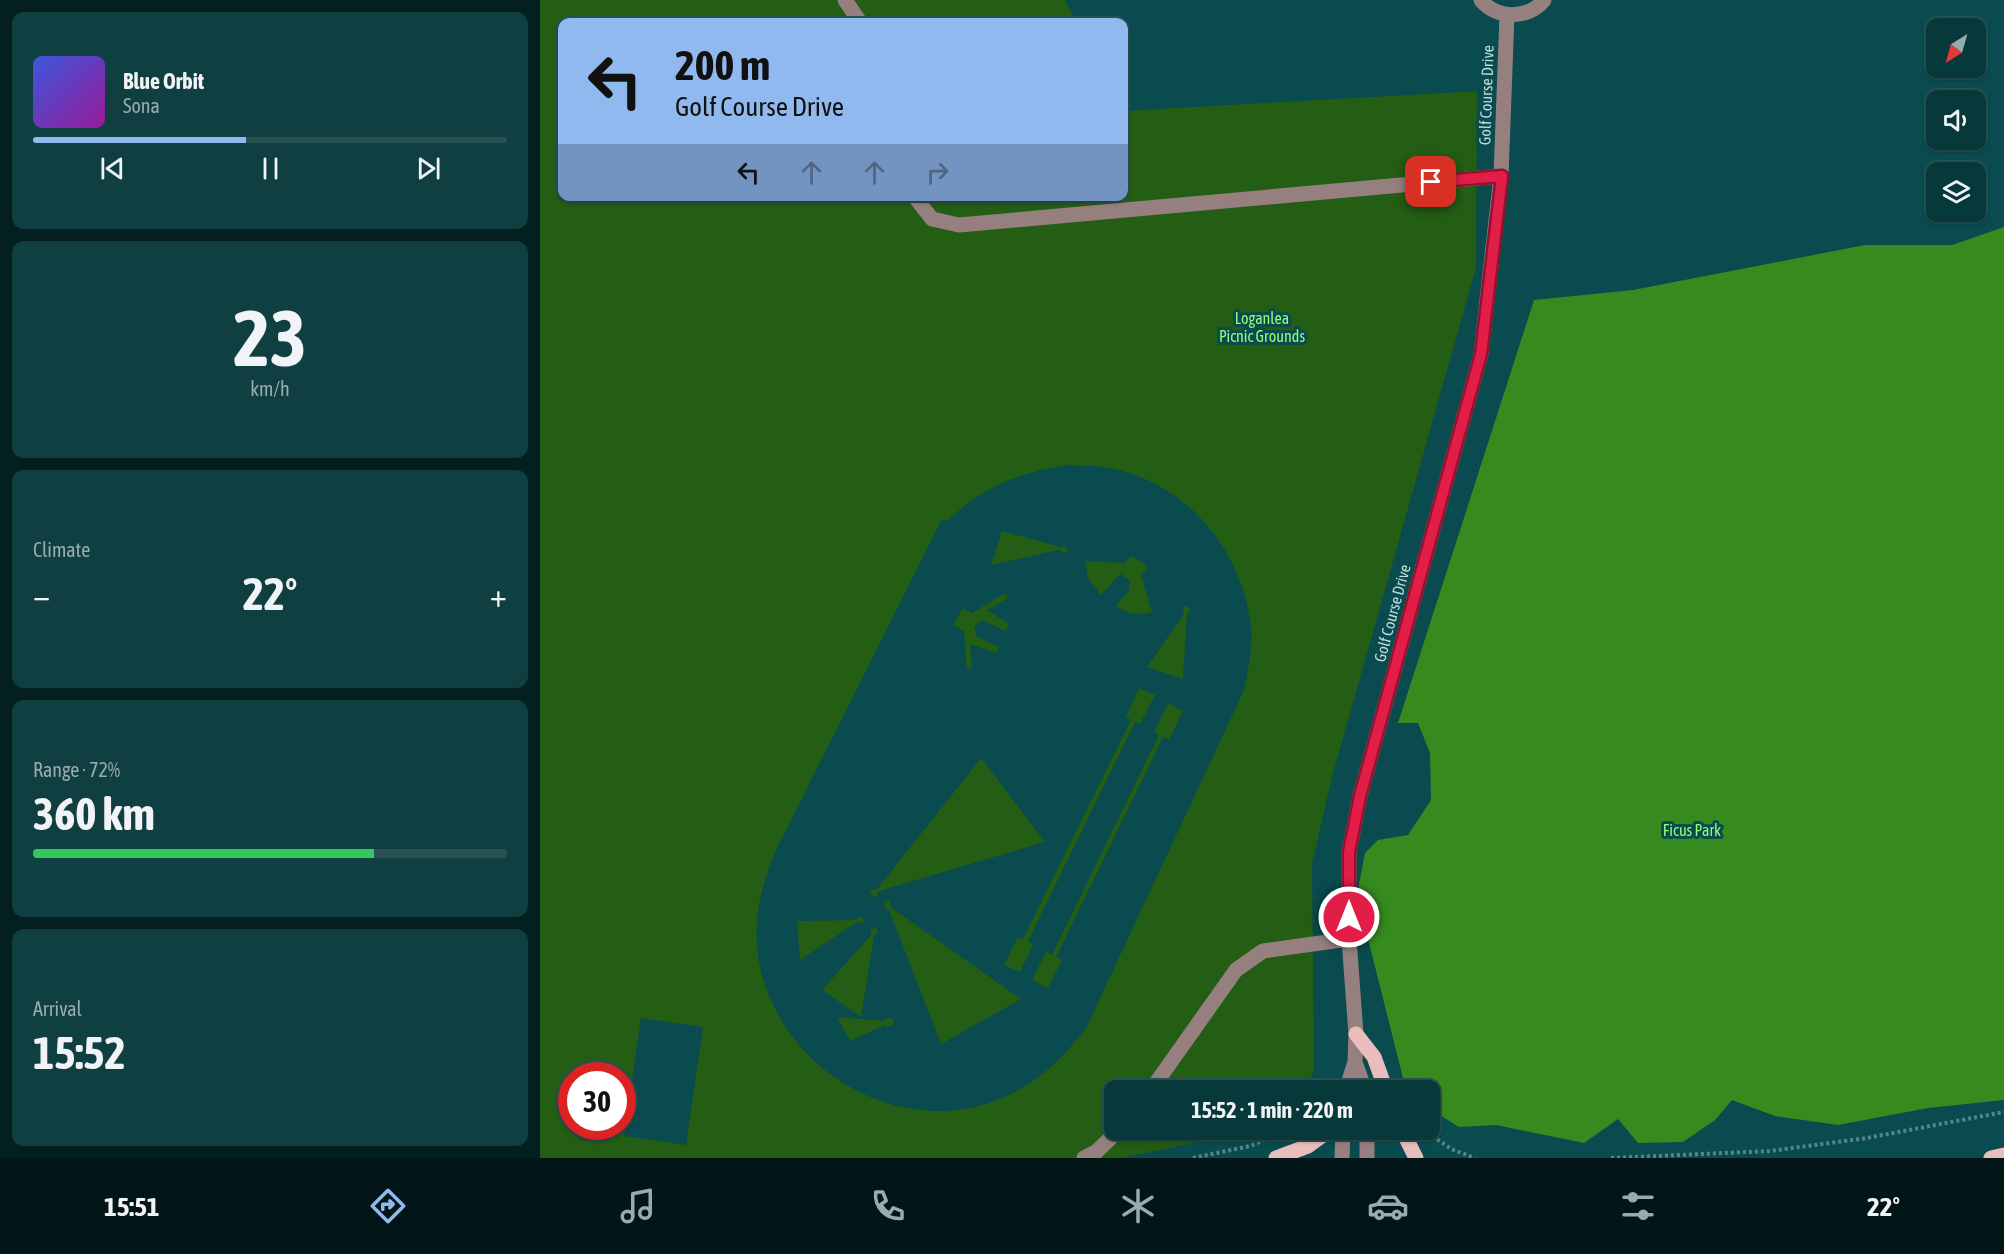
<!DOCTYPE html>
<meta charset="utf-8">
<style>
body{margin:0;font-family:"Asap Condensed",sans-serif;background:#103f42;color:#f1f3f6;height:100vh;display:flex;flex-direction:column;font-size:22px;white-space:nowrap}
*{box-sizing:border-box;margin:0}
p{font-size:20px;color:#98acaf}
.icon{flex:none;width:33px;height:33px;fill:none;stroke:currentColor;stroke-width:2;stroke-linecap:round;stroke-linejoin:round}
.map{position:relative;flex:1;overflow:hidden}
.panel{display:flex;flex-direction:column;gap:12px;padding:12px;background:#041f20;width:540px}
.panel>*{flex:none}
.hud{position:absolute;left:18px;top:18px;width:570px;height:183px;border-radius:12px;box-shadow:0 2px 4px #0004,0 0 0 2px #285254;background:#90b9f0;color:#111;overflow:hidden}
.needle{width:39px;rotate:217deg}
.fabs{position:absolute;left:1386px;top:18px;display:grid;gap:12px}
.fabs a{display:grid;place-items:center;width:60px;height:60px;border-radius:12px;background:#07383a;box-shadow:0 2px 4px #0004,0 0 0 2px #285254;font-size:30px}
.speed{position:absolute;left:18px;top:1062px;display:flex;gap:12px;font-size:30px;font-weight:700;text-align:center}
.speed>*{display:grid;place-content:center;width:78px;height:78px;border-radius:50%;background:#07383a;box-shadow:0 2px 4px #0004,0 0 0 2px #285254;line-height:1}
.speed .limit{border:9px solid #d22;background:#fff;color:#111}
.pin{position:absolute;display:grid;place-items:center;width:51px;height:51px;color:#fff;margin:-26px;border-radius:12px;box-shadow:0 3px 9px #0006}
.me{position:absolute;width:66px;margin:-33px;rotate:0deg;stroke-linejoin:round;filter:drop-shadow(0 0 4px #0008)}
.turn{display:flex;align-items:center;gap:21px;height:126px;padding:0 18px;font-size:27px}
.turn .icon{width:78px;height:78px;stroke-width:2.5}
.turn b{display:block;font-size:42px;line-height:51px}
.lanes{display:flex;align-items:center;height:57px;padding:0 18px;background:#0003;justify-content:center;gap:30px;direction:ltr}
.lanes .off{opacity:.35}
.big{font-size:45px;font-weight:700;line-height:1.1}
.panel .widget{flex:1;display:flex;flex-direction:column;justify-content:center;gap:9px;min-width:0;padding:0 21px;border-radius:12px;background:#103f42}
.panel .dial{align-items:center;gap:0}
.dial b{font-size:78px;line-height:1}
.song{display:flex;align-items:center;gap:18px}
.cover{width:72px;height:72px;border-radius:9px;background:linear-gradient(135deg,hsl(230 70% 55%),hsl(300 70% 35%))}
.played{height:6px;border-radius:3px;background:linear-gradient(90deg,#90b9f0 45%,#285254 45%)}
.keys{display:flex;justify-content:space-around;direction:ltr}
.heat{display:flex;justify-content:space-between;align-items:center;font-size:33px;direction:ltr}
.charge{height:9px;border-radius:4px;background:linear-gradient(90deg,#34c759 72%,#285254 0)}
.trip{position:absolute;left:564px;top:1080px;width:336px;height:60px;border-radius:12px;background:#07383a;box-shadow:0 2px 4px #0004,0 0 0 2px #285254;font-weight:700;line-height:60px;text-align:center}
.dock{display:flex;height:96px;justify-content:space-around;align-items:center;background:#031617;color:#98acaf}
.dock .icon{width:42px;height:42px}
.dock .active{color:#90b9f0}
.dock b{font-size:27px;color:#f1f3f6}
main{display:flex;flex:1;min-height:0}
.map>svg:first-child{display:block}
</style>
<main>
<section class="panel">
<div class="widget">
<div class="song"><i class="cover"></i><div><b>Blue Orbit</b><p>Sona</p></div></div>
<div class="played"></div>
<div class="keys"><svg class="icon" aria-label="previous" viewBox="0 0 24 24"><path d="M18 5L8 12l10 7zM5 5v14"/></svg><svg class="icon" aria-label="pause" viewBox="0 0 24 24"><path d="M8 5v14M16 5v14"/></svg><svg class="icon" aria-label="next" viewBox="0 0 24 24"><path d="M6 5l10 7-10 7zM19 5v14"/></svg></div>
</div>
<div class="widget dial"><b>23</b><p>km/h</p></div>
<div class="widget"><p>Climate</p>
<div class="heat"><a>−</a><b class="big">22°</b><a>+</a></div>
</div>
<div class="widget"><p>Range · 72%</p><b class="big">360 km</b><div class="charge"></div></div>
<div class="widget"><p>Arrival</p><b class="big">15:52</b></div>
</section>
<div class="map">
<svg width="1464" height="1158" viewBox="0 0 1464 1158">
<rect width="100%" height="100%" fill="#094b4e"/>
<path fill="#245d14" fill-rule="evenodd" d="M0,0H525L536,22H22V196H584V111L937,91L936,268L792,777L772,864L774,1071L765,1090H574V1130H717L580,1158H0ZM528,465C540,466 552,465 564,467C644,479 703,549 711,627C713,648 708,669 704,690L546,1028C525,1055 504,1077 473,1093C354,1154 207,1051 217,920C219,895 227,873 236,850L402,519L407,521C445,486 477,473 528,465ZM101,1018L163,1027L146,1145L84,1136ZM32,1076H82V1126H32Z
M462,531L520,547L526,546L527,552L524,553L519,550L451,565Z
M592,555L608,567L601,575L612,612C598,616 589,614 576,606L589,590L590,580L580,574L561,595L548,578L545,561L585,563Z
M465,593L468,598L447,610L469,624L465,631L442,620L434,627L437,637L459,647L456,653L430,644L432,668L427,669L424,631L413,625L423,608L432,613Z
M647,605L651,611L647,614L643,679L607,667L644,614L643,608Z
M599,688L615,695L600,724L595,722L488,941L493,945L480,972L464,965L478,937L483,939L591,720L586,717Z
M628,703L643,711L629,740L623,737L516,957L522,960L508,988L492,980L506,952L512,955L619,735L614,732Z
M441,758L505,842L339,891L337,896L332,897L330,890L337,889Z
M345,901H350L352,908L481,999L401,1044L349,910L344,906Z
M319,916L324,919L323,923L317,922L260,960L257,921L316,920Z
M336,928L338,932L334,936L321,1017L282,990L331,935V929Z
M297,1017L344,1021L349,1017L352,1018L354,1024L348,1027L345,1025L310,1041Z"/>
<path fill="#378b1e" d="M1464,227V1100L1388,1108L1298,1125L1235,1116L1192,1100L1175,1120L1143,1142L1098,1143L1078,1119L1044,1143L956,1125L919,1127L890,1109V1090H866L817,895L825,853L838,840L868,835L891,800L890,753L878,723H858L994,300L1093,290L1325,245H1412Z"/>
<g fill="none" stroke-linecap="round" stroke-linejoin="round">
<path stroke="#548789" stroke-width="4" stroke-dasharray="3 3" stroke-linecap="butt" d="M887,1137L891,1135L911,1149L935,1158
M653,1158L710,1146L725,1140
M1071,1158L1230,1151L1327,1138L1464,1112"/>
<path stroke="#96807f" stroke-width="15" d="M305,0L320,22
M941,0C957,20 989,19 1004,0
M374,196L392,219L419,225L961,176
M815,1062L825,1090
M611,1090L696,970L723,951L809,939
M806,1090L815,1062L816,1034L809,939V852L820,796L941,354L961,176L967,15
M827,1130V1158
M544,1158L556,1152L579,1130
M802,1158L803,1130"/>
<path stroke="#e9bdbc" stroke-width="15" d="M816,1034L834,1057L846,1090
M862,1130L876,1158
M736,1158L768,1146L790,1130
M1451,1158L1464,1155"/>
</g>
<g fill="none" stroke-linecap="round" stroke-linejoin="round">
<defs>
<path id="route" d="M809,917V852L820,796L941,354L962,176L891,182"/>
</defs>
<use href="#route" stroke="#92132f" stroke-width="15"/>
<use href="#route" stroke="#e11d48" stroke-width="10"/>
</g>
<g text-anchor="middle" dominant-baseline="central" stroke-width="6" stroke-linejoin="round" paint-order="stroke">
<g font-size="16" fill="#bfdcdd" stroke="#094b4e">
<text transform="translate(946 95) rotate(-88)">Golf Course Drive</text>
<text transform="translate(852 613) rotate(-75)">Golf Course Drive</text>
</g>
<g font-size="16" fill="#93fc7b" stroke="#094b4e">
<text x="722" y="318">Loganlea<tspan x="722" dy="18">Picnic Grounds</tspan></text>
<text x="1152" y="830">Ficus Park</text>
</g>
</g>
</svg>
<div class="fabs">
<a><svg class="needle" viewBox="-14 -14 28 28"><path d="M0-13l5 13h-10z" fill="#e53935"/><path d="M0 13l5-13h-10z" fill="#98acaf"/></svg></a>
<a><svg class="icon" aria-label="sound" viewBox="0 0 24 24"><path d="M4 9h4l5-4v14l-5-4H4zM17 9q2 3 0 6"/></svg></a>
<a><svg class="icon" aria-label="layers" viewBox="0 0 24 24"><path d="M12 4l9 5-9 5-9-5zM3 14l9 5 9-5"/></svg></a>
</div>
<div class="speed"><div class="limit">30</div></div>
<div class="pin" style="left:891px;top:182px;background:#d93025"><svg class="icon" aria-label="arrive" viewBox="0 0 24 24"><path d="M6 21V4h12l-3 4 3 4H6"/></svg></div>
<svg class="me" style="left:809px;top:917px" viewBox="-20 -20 40 40"><circle r="17" fill="#e11d48" stroke="#fff" stroke-width="3"/><path d="M0-11L8 9 0 5-8 9z" fill="#fff"/></svg>
<div class="trip">15:52 · 1 min · 220 m</div>
<div class="hud">
<div class="turn"><svg class="icon" aria-label="left" viewBox="0 0 24 24"><path d="M17 20v-9H6M10 6l-5 5 5 5"/></svg><div><b>200 m</b>Golf Course Drive</div></div>
<div class="lanes"><svg class="icon" aria-label="left" viewBox="0 0 24 24"><path d="M17 20v-9H6M10 6l-5 5 5 5"/></svg><svg class="icon off" aria-label="ahead" viewBox="0 0 24 24"><path d="M12 20V5M6 11l6-6 6 6"/></svg><svg class="icon off" aria-label="ahead" viewBox="0 0 24 24"><path d="M12 20V5M6 11l6-6 6 6"/></svg><svg class="icon off" aria-label="right" viewBox="0 0 24 24"><path d="M7 20v-9h11M14 6l5 5-5 5"/></svg></div>
</div>
</div>
</main>
<nav class="dock">
<b>15:51</b>
<svg class="icon active" aria-label="directions" viewBox="0 0 24 24"><path d="M12 3l9 9-9 9-9-9zM9 14v-3h6M13 9l2 2-2 2"/></svg>
<svg class="icon" aria-label="music" viewBox="0 0 24 24"><path d="M9 18V5l10-2v13"/><circle cx="6" cy="18" r="3"/><circle cx="16" cy="16" r="3"/></svg>
<svg class="icon" aria-label="phone" viewBox="0 0 24 24"><path d="M5 4h4l2 5-3 2q2 4 5 5l2-3 5 2v4C11 20 4 13 5 4z"/></svg>
<svg class="icon" aria-label="climate" viewBox="0 0 24 24"><path d="M12 3v18M4 7l16 10M4 17L20 7"/></svg>
<svg class="icon" aria-label="car" viewBox="0 0 24 24"><path d="M5 17H2v-5l4-1 3-4h7l3 4 3 1v5h-3M9 17h6M6 11h13"/><circle cx="7" cy="17" r="2"/><circle cx="17" cy="17" r="2"/></svg>
<svg class="icon" aria-label="filters" viewBox="0 0 24 24"><path d="M4 7h16M4 17h16"/><circle cx="9" cy="7" r="2"/><circle cx="15" cy="17" r="2"/></svg>
<b>22°</b>
</nav>
